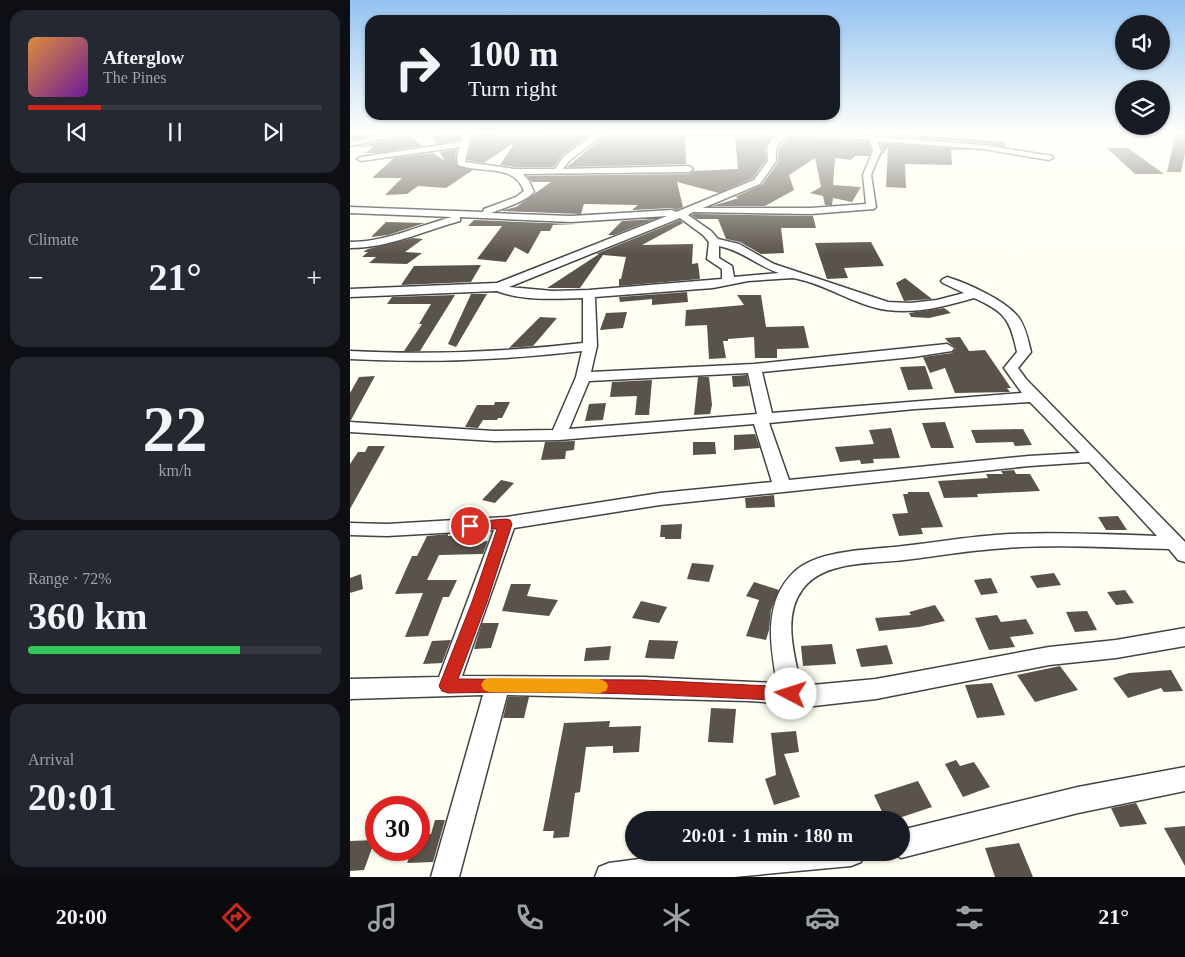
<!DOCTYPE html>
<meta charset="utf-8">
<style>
body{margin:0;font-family:Georgia,serif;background:#242831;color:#f1f3f6;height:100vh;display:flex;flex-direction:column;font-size:19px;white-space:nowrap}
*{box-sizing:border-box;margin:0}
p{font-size:16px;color:#9ea1a6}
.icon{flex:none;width:28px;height:28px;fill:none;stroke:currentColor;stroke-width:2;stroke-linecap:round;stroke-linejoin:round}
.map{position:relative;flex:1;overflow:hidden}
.sheet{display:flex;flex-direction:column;gap:10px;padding:10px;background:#0d0f14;width:350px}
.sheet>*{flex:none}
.guide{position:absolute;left:15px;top:15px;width:475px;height:105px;border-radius:15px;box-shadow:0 1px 4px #0004;background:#171b24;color:#f1f3f6;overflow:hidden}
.tools{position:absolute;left:765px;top:15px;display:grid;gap:10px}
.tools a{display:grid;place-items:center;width:55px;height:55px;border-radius:50%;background:#171b24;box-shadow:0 1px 4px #0004;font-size:25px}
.speed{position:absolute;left:15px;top:796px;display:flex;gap:10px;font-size:25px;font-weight:700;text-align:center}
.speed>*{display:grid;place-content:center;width:65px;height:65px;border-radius:50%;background:#171b24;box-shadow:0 1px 4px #0004;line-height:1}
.speed .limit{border:8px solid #d22;background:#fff;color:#111}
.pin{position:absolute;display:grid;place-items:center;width:42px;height:42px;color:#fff;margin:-21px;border:2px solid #fff;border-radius:50%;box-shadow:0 1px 5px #0007}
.me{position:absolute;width:55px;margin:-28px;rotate:275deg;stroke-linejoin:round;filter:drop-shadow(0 0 4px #0008)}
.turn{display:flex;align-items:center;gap:18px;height:105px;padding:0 20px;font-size:22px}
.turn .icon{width:65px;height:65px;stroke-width:2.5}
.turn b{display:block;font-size:35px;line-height:42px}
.big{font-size:38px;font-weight:600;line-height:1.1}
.sheet .card{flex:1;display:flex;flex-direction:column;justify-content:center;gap:8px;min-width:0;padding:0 18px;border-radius:15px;background:#242831}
.sheet .dial{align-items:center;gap:0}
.dial b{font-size:65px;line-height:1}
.song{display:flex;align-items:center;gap:15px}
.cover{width:60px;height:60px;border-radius:8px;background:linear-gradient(135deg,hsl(30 70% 55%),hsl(280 70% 35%))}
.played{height:5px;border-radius:2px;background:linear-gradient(90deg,#ce271b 25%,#363941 25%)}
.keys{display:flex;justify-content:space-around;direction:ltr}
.heat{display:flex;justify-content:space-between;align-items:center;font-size:28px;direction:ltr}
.charge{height:8px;border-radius:4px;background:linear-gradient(90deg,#34c759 72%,#363941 0)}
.trip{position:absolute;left:275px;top:811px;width:285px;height:50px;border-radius:25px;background:#171b24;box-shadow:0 1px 4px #0004;font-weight:600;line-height:50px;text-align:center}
.menu{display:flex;height:80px;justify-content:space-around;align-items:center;background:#090b0e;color:#9ea1a6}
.menu .icon{width:35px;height:35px}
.menu .on{color:#ce271b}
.menu b{font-size:22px;color:#f1f3f6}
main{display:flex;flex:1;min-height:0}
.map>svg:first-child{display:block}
</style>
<main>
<section class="sheet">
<div class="card">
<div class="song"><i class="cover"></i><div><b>Afterglow</b><p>The Pines</p></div></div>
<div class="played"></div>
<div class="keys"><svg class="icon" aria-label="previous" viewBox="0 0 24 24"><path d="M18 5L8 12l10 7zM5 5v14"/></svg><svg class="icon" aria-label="pause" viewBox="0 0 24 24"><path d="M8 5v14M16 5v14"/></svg><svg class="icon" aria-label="next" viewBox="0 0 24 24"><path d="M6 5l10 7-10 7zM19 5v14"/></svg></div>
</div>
<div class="card"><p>Climate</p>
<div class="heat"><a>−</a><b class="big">21°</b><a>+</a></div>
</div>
<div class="card dial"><b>22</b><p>km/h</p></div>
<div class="card"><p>Range · 72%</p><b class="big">360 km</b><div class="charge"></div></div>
<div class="card"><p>Arrival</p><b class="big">20:01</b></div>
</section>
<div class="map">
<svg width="835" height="877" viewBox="0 0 835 877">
<rect width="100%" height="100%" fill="#fffef3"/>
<path fill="#5a534b" d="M26,132L38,133L0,140V135Z
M124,132H153L152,136L241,134L212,155L204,167H165L150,165L165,142L134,163L117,160Z
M496,132L562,135L654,142L655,147L633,143Z
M826,132H835V153L831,172H817Z
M101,134H111L110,140L86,144L81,136Z
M59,136L73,146L27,153H15L24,146L6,147Z
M255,136H335L336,164L217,167Z
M422,137L415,147L416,160L403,178L369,193L327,182L333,207L326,210L322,208L282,210L288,205L234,204L231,214L150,211L166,207L201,182H182L177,176L339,174L343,171L388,169L385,138Z
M440,137L518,142L521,151L519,156H505L501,160L485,158L483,185L511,187L502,202L483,198L482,205H475L473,196L460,193L471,187L465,158L439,175L444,190L415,206H362L389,198L385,197L412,185L428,162L429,147Z
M530,143L625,150H601L602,165L555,164L556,188L536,187L538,147L530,157L533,150Z
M757,148H778L814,174H785Z
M107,149L105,156L107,166L123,170L96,188L68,186L57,194L35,195L52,178H22L44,158L83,153L95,161L90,152Z
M344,214L463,216L466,228H431L434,253L411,254L390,242L376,239L368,219H347L341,215Z
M305,219L264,235H258L272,221Z
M124,220L221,224H227L203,225L200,231H191L178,254L165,247L156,262L127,259L152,226H118Z
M330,220L333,223L292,245L343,244L342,264L348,263L350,279L269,286V279H271L276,257L253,255L230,288H197L249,254H246Z
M36,222L75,223L38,235L21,237Z
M63,238L73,239L55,252L72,253L57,264L19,263L26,257H12L18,252H13L18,249Z
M521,242L534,266L494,268L498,278L477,279L465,243Z
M131,265L121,282L51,285L64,266Z
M555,278L582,299L554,301L546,283Z
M337,292L338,302L302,305V299L270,302L269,297Z
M121,294H137L106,347L98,344Z
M105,295L70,351H54L72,324H69L81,304H37L42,297Z
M387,295H411L416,327L454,326L459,348L427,349V358H405L404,337L378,339V341H373L376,358L359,359L357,325L335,326L336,310L394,305Z
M594,308L601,313L579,318L561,317L559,313Z
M277,312L273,328L250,330L256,313Z
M190,317L207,318L183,346L159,348Z
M610,337L619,351L635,350L661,388H657L660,392L605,393L595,368L580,373L573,357L602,353L606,348L598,342L595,338Z
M575,366L583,389L558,390L550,367Z
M397,375L399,386L383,387L382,376Z
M25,376L1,420H0V393L9,377Z
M348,377H359L362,405L360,414L344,415Z
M302,380L299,415H285L287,396L260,397L262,382Z
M145,402H160L152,418H148L147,420H133L128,428L115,427L127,405H144Z
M256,403L253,420L235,421L239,404Z
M595,422L604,448H581L572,423Z
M541,428L550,458L523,459L524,463L511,464L510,460L490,462L485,447L524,444L519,430Z
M673,429L682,445L665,446L663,442L626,443L621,430Z
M405,434L410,448L384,450V435Z
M225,441L224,450L216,451L215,459L191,460L195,442Z
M343,442H365L366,454L343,455Z
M18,446H35L0,509V464L8,452H15Z
M664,470L666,474H680L690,491L627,494L628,497L594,498L588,481L638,478L636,474H653L651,471Z
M151,480L164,483L145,503L132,500Z
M558,492H579L593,527L571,528L573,534L549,536L542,514L558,513L553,494H558Z
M424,495L425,507L396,508L395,498Z
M768,516L777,530H756L748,517Z
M332,524L331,539H315V537H310L311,525Z
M98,534V536L131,535L128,542L138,541L133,554L89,555L77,580H107L99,597H93L78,636L55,637L73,593L45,594L62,556H67L77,536Z
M342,563L364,565L359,582L337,579Z
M704,573L711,585L687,588L680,576Z
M11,574L13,589L0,593V578Z
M641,578L648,593L631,595L624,580Z
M404,582L429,590L421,610L419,630L416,640L396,636L409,600L396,596Z
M161,584H181L177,596L208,600L199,616L152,611Z
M775,590L784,603L766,605L757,592Z
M291,601L317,607L309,623L282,618Z
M585,605L595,621L569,627L529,631L525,618L561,615L559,612Z
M737,611L747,630L725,632L716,612Z
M647,615L651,622L676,619L684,634L660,637L665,647L639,650L625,618Z
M132,623H149L141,648L124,649Z
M101,640L92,663L73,664L82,641Z
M299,640L328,641L324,659L295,658Z
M482,644L486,664L453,666L451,646Z
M537,645L543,664L511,667L506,649Z
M261,646L259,660L234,661L236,648Z
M710,666L728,690L685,702L667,675Z
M821,670L833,691L814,692L811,688L778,698L763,678L779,673Z
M642,683L655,715L627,718L615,685Z
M158,697H179L174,718H153Z
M361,708L386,709L383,743L358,742Z
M260,721L259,727L291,726L289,752L263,753V746L236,747L230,792L225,793L219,837L203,838L204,831H193L214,723Z
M446,731L449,752L434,754L450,797L424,805L415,779L426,775L421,733Z
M606,760L610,766L624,762L640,787L613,797L595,764Z
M568,781L582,807L543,820H536L524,795Z
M786,803L797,824L770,827L761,808Z
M85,820H95L83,862L57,863L62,850H69V835L81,834Z
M835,826V866L814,828Z
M25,840L14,870L0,871V841Z
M669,843L683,877H645L635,848Z"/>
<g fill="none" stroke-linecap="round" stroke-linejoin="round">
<defs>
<path id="street" d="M50,132H67L0,146V142Z
M114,132H122L115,162L165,169H205L213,157L247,132H466L633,145L702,156L703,158L699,160L633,149L527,141L531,151L521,175L526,207L524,209L461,214L343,212L338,215L361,231L368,239L389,244L424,264L538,302L560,303L587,300L614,293L593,283L591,281L593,279L597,277C617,283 657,301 669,318C676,328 678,340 681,352L668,368L676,379L835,542V562L828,560L819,549C765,548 710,544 656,548C622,550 588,556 554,560C522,564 473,560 452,590C432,617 445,657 451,686L526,679L699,647L766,640L835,628V646L766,658L699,665L526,699L455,707L441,704L399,701L157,695L109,877H81L133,695L0,699V679L89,677L144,530L37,536L0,535V523L37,524L156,517L310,493L422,482L404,424L209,440L144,441L0,432V422L144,431L203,430L226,377L232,351C155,360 78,363 0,359V351C78,355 156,352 233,343V298C205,299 173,301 147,291L0,297V289L147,283L317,216L221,222L110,217V221C73,231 39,248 0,248V242C36,242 67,226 102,217L0,213V207L133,212L134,209L166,197L174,191C164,163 132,174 108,165L107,156L110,147L11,161L7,159L11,157L111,142ZM254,134L429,135L422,139L417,148L418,161L404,180L326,212L322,210L221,216L141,213C156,207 173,203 184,192L179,181L173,174L339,172L343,169L339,166L213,169L219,161ZM439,135L519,140L523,151L513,175L516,204L461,208H353L410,184L426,161C425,147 427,143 439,135ZM330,218L353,235L359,242L357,259L372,269V279L239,290L203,291L159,287ZM369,246C391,250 408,266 429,273L384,277L382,266L369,258ZM443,278C474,283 506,306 537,310C567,314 596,306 624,298C655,312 660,319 667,352L654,368L672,393L422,413L412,372L563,357L602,351L604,348L597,344L404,364L241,372L247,346L245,297L363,288L398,281ZM398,373L407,414L219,429L239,381ZM680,402L730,453L679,456L439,480L419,423L565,409ZM739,462L807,536C758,534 708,532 659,534C623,536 588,542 553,546C522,550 468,549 444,572C413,602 420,645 427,683L294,677L112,676L164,528L310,505L679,466Z
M835,767V791L728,813L551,858L541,852H551V830L728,787Z
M342,852H515L511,862L501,866L384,877H245L249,867L259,863Z"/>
</defs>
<use href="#street" stroke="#434343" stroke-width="3"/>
<use href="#street" fill="#fff" fill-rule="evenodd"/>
</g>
<linearGradient id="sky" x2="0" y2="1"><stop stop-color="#93c2f0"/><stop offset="0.52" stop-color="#fffffa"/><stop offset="1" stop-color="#fffffa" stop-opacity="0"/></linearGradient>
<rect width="835" height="255" fill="url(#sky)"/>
<path fill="#ce271b" stroke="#861912" d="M156,519L160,520L162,524L137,602L108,679L294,680L441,687L446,689L449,694L446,699L441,701C326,695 212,690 98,693L92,691L89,686L122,602L147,529H115L113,526L115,523L120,522Z"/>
<path fill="#f59e0b" d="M139,678L250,679L256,682L258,686L256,691L250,693L139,692L134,690L131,685L134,680Z"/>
</svg>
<div class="tools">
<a><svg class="icon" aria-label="sound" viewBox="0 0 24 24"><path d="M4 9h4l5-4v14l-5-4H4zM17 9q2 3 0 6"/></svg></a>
<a><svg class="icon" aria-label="layers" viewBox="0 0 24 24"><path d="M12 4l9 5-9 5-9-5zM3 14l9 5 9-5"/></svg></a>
</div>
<div class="speed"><div class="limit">30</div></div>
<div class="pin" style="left:120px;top:526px;background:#d93025"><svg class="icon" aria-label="arrive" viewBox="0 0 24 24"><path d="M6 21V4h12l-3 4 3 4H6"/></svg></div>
<svg class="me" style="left:441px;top:694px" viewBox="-20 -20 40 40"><circle r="19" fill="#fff"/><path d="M0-13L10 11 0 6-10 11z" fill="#ce271b"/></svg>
<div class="trip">20:01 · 1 min · 180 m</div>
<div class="guide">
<div class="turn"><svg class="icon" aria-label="right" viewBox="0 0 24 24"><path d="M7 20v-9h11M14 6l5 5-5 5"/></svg><div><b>100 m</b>Turn right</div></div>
</div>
</div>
</main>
<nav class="menu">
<b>20:00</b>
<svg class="icon on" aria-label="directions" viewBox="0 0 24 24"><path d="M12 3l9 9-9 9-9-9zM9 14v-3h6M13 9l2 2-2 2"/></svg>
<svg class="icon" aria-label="music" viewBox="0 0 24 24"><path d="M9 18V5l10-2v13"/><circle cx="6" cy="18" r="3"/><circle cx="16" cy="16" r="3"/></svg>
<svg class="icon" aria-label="phone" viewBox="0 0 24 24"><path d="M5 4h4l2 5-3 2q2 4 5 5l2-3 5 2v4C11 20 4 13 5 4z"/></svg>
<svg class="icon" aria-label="climate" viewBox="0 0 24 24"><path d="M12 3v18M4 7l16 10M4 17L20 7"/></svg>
<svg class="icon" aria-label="car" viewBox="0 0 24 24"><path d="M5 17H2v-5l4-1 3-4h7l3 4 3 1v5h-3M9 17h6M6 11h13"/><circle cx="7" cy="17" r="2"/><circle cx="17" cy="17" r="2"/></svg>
<svg class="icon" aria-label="filters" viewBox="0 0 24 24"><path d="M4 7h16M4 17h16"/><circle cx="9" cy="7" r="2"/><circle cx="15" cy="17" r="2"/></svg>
<b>21°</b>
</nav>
